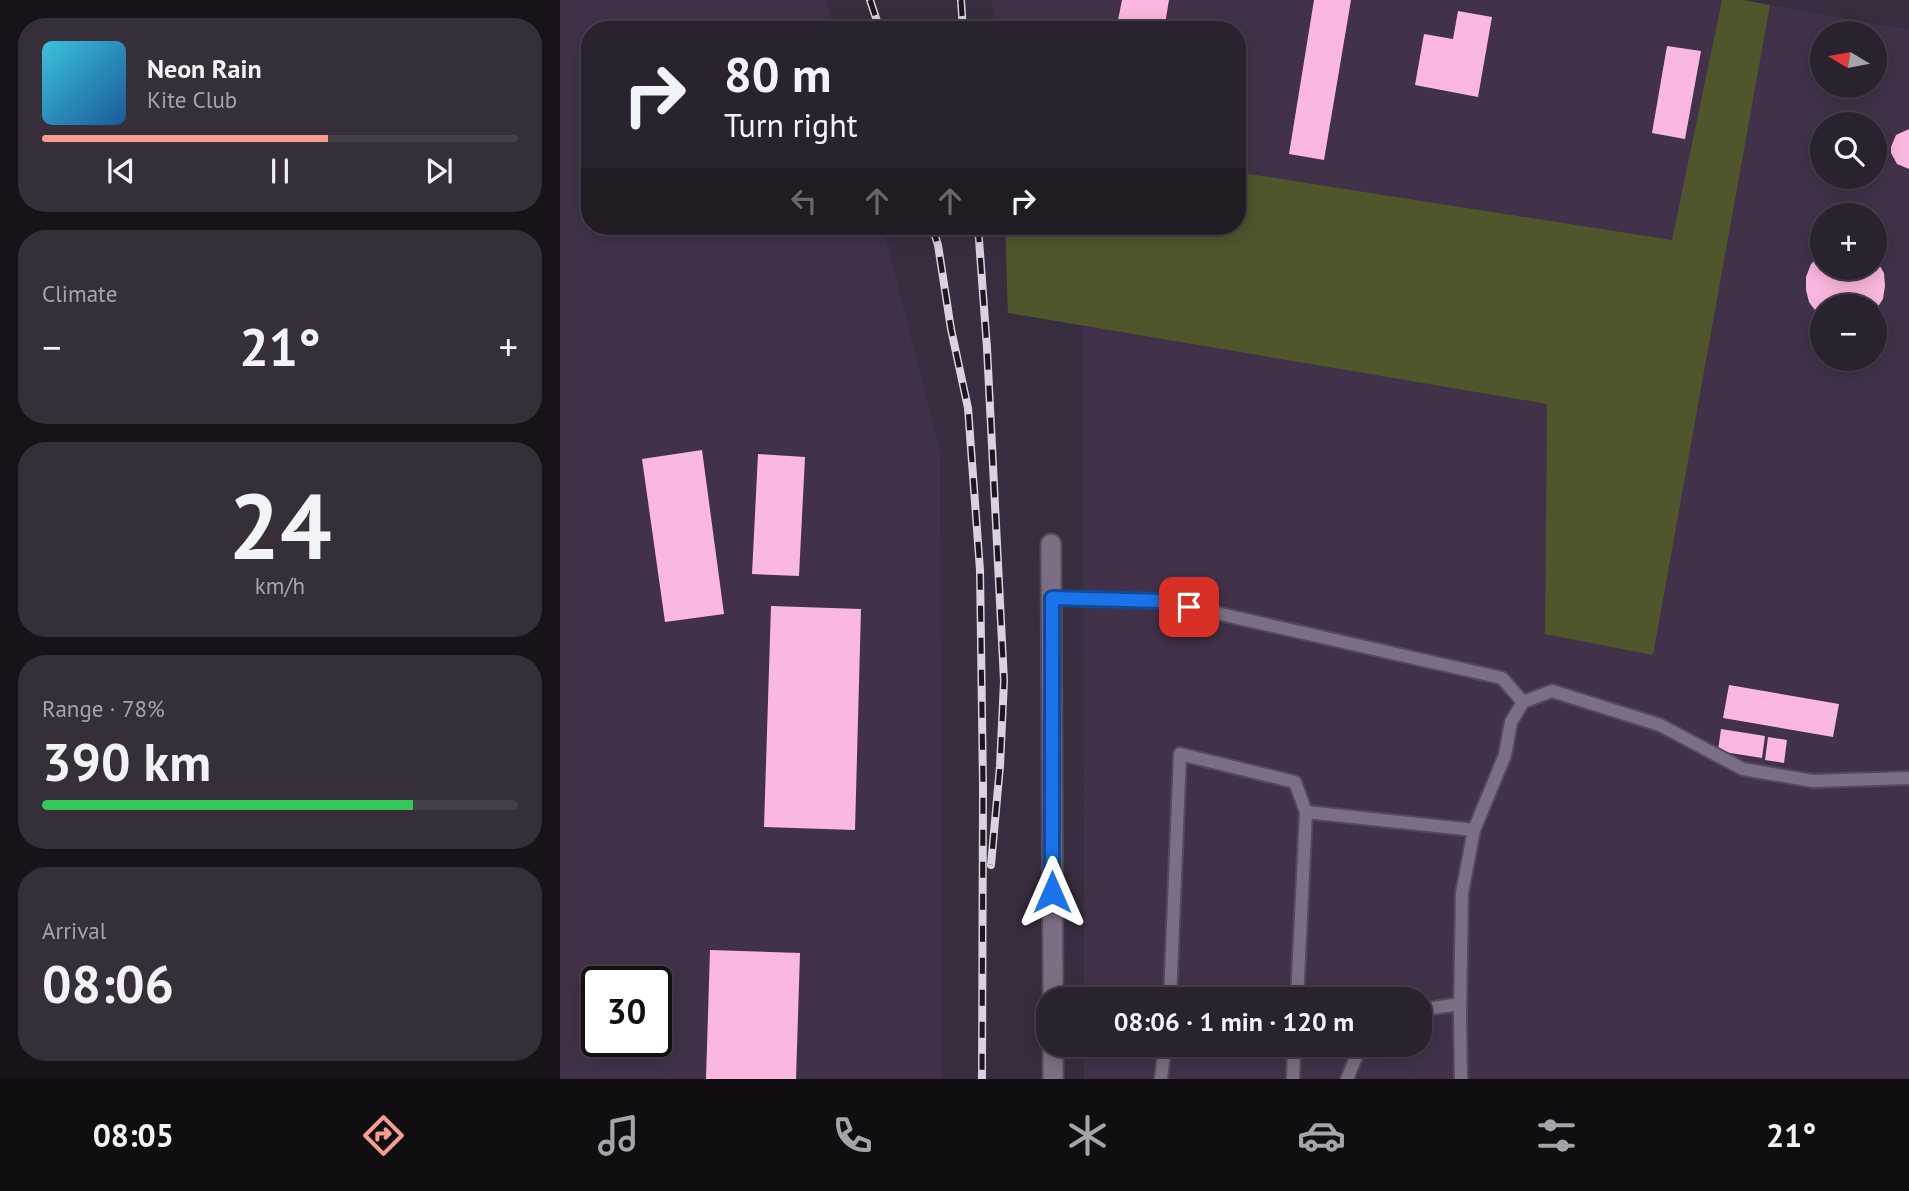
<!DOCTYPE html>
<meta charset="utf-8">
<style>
body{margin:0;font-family:"PT Sans",sans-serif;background:#362f3a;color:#f1f3f6;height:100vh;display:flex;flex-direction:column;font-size:26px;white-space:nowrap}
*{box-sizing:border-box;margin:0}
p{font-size:23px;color:#a5a4aa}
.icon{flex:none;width:38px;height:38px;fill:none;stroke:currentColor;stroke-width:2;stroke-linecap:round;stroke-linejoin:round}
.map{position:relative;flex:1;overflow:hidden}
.panel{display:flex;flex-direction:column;gap:18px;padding:18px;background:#171319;width:560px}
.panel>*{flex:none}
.hud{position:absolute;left:21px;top:21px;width:665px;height:214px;border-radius:28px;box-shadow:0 4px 18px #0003,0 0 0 2px #463f4a;background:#2a222e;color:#f1f3f6;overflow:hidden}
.needle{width:46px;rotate:280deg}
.buttons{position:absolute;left:1250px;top:21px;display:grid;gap:14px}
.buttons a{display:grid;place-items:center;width:77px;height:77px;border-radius:50%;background:#2a222e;box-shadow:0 4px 18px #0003,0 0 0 2px #463f4a;font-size:35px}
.speed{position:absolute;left:21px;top:966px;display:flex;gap:14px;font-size:35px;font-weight:700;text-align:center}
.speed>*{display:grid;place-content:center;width:91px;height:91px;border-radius:50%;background:#2a222e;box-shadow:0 4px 18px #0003,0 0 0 2px #463f4a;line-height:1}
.speed .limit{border:4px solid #111;border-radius:10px;background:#fff;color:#111}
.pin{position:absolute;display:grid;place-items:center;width:60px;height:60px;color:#fff;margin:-30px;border-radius:14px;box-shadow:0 4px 10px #0006}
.me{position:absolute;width:77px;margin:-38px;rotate:0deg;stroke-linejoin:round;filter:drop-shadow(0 0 5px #0008)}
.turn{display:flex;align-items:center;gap:24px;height:147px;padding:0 28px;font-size:32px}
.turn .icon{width:91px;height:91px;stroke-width:2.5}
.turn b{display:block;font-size:49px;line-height:60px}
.lanes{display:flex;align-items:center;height:66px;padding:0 28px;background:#0003;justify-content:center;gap:35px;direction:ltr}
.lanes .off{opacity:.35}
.big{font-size:52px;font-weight:700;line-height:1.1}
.panel .widget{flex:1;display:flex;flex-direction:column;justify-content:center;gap:10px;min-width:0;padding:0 24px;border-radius:28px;background:#362f3a}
.panel .dial{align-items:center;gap:0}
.dial b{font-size:91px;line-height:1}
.song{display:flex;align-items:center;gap:21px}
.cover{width:84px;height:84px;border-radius:10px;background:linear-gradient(135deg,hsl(190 70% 55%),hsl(210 70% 35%))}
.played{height:7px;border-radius:4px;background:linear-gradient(90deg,#f59d8f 60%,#463f4a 60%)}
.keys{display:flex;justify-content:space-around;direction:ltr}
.heat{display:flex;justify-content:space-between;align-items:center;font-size:38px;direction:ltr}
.charge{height:10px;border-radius:5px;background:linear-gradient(90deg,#34c759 78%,#463f4a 0)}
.trip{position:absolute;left:476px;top:987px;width:396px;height:70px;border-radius:28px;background:#2a222e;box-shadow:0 4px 18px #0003,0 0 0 2px #463f4a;font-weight:700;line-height:70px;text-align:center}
.tabs{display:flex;height:112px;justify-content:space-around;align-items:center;background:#110e12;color:#a5a4aa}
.tabs .icon{width:49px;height:49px}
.tabs .active{color:#f59d8f}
.tabs b{font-size:32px;color:#f1f3f6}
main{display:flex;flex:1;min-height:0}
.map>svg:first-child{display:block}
</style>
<main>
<section class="panel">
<div class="widget">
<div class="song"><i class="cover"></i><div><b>Neon Rain</b><p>Kite Club</p></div></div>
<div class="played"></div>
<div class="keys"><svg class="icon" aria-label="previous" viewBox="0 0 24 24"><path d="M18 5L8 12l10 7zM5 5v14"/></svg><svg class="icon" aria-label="pause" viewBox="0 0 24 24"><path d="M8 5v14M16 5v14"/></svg><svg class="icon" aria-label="next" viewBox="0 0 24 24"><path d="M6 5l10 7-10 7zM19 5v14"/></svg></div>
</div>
<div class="widget"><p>Climate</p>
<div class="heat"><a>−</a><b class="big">21°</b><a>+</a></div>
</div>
<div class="widget dial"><b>24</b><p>km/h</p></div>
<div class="widget"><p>Range · 78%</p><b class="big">390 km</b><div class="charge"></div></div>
<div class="widget"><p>Arrival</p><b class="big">08:06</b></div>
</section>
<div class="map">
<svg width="1349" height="1079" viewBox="0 0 1349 1079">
<rect width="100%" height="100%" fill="#382d3e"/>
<path fill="#413249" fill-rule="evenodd" d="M0,0H266L274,30H30V226H323L380,453L382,1079H0ZM37,982H96V1041H37Z
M432,0H1162L1113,240L677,172V30H434Z
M1210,5L1349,30V1079H524V1045H859V999H524L523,326L987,404L985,633L1092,654ZM1262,33H1314V86H1262ZM1262,124H1314V177H1262ZM1262,215H1314V268H1262ZM1262,306H1314V359H1262Z"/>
<path fill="#4f562c" d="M1162,0H1183L1210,5L1093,655L985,634L987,404L448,313L445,226H677V172L1112,240Z"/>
<path fill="#fbb8de" d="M562,0H609L604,30H556Z
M754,0H791L764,160L729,154Z
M898,11L932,17L918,97L855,85L864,34L893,39Z
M1107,46L1141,51L1125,139L1092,133Z
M1349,129V169L1337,164L1331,153V147L1336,135Z
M1262,253V268H1314V258L1317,261L1324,273L1325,286L1323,299L1314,313V306H1262V317L1257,313L1249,302L1246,290V277L1251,264Z
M142,450L164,614L105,622L82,459Z
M198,454L245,457L239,576L192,574Z
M211,606L301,609L295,830L204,827Z
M1169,685L1279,704L1273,737L1163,718Z
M1161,729L1205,736L1202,758L1158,751Z
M1208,737L1227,740L1224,763L1205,760Z
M150,950L240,953L236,1079H146Z"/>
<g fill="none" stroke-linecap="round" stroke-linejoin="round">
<defs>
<path id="service" d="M492,598L603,601L942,678L963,702
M610,999L620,754L735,782L746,812
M737,999L746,812L914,830
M859,1010L900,1004
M601,1079L605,1045
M733,1079L734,1045
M787,1079L801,1045
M901,1079L900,1015L902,893L914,830L945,755L951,722L963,702L992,691L1100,725L1183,769L1253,781L1349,778"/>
<path id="minor" d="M491,544L493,999
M493,1045V1079"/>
</defs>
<use href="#service" stroke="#544a58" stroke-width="16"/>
<use href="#minor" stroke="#544a58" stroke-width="23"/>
<use href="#service" stroke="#7c6f83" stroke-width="12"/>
<use href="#minor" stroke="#7c6f83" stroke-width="19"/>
<defs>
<path id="rail" d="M310,0L320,30
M401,0L403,30
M372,226L378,245L391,329L408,408L420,570L423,786L422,1079
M418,226L427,348L444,681L440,766L431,865"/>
</defs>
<use href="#rail" stroke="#dad2de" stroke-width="8"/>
<use href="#rail" stroke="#1d1820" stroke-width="5" stroke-dasharray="16" stroke-linecap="butt"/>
</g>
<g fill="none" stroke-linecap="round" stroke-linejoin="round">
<defs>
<path id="route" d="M492,892V598L603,601L629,607"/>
</defs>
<use href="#route" stroke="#114b97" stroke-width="18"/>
<use href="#route" stroke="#1a73e8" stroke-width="12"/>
</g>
</svg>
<div class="buttons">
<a><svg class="needle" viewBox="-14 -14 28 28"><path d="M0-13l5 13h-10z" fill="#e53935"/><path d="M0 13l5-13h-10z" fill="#a5a4aa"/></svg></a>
<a><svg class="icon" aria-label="search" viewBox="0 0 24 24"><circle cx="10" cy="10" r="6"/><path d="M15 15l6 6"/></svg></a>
<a>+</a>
<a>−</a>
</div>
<div class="speed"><div class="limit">30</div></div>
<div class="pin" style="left:629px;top:607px;background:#d93025"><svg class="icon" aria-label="arrive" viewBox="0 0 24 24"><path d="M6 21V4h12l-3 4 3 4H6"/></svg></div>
<svg class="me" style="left:492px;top:892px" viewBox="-20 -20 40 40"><path d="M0-17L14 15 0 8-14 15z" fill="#1a73e8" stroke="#fff" stroke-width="4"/></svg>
<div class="trip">08:06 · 1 min · 120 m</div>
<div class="hud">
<div class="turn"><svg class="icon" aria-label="right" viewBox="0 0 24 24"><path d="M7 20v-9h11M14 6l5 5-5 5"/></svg><div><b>80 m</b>Turn right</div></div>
<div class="lanes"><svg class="icon off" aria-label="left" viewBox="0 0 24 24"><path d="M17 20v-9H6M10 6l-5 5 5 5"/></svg><svg class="icon off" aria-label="ahead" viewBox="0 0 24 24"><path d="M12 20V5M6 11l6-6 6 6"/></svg><svg class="icon off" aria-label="ahead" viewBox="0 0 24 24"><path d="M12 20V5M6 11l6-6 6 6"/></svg><svg class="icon" aria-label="right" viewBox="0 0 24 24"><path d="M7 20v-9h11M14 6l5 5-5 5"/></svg></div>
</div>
</div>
</main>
<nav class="tabs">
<b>08:05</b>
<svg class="icon active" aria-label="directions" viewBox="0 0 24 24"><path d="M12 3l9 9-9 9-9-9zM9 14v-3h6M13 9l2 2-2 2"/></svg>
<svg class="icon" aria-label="music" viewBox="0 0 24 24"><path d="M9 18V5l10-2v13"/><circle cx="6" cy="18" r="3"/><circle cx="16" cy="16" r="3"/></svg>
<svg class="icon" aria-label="phone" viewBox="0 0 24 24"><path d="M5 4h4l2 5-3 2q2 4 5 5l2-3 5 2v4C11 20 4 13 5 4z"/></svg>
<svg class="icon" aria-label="climate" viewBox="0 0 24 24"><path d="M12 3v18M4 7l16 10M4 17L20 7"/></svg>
<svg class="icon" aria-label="car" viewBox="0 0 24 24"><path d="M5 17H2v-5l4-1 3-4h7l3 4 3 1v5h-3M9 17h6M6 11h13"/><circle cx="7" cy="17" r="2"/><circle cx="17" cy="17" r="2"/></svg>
<svg class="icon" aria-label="filters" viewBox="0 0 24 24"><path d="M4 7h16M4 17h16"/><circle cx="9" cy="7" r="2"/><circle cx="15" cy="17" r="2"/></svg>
<b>21°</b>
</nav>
